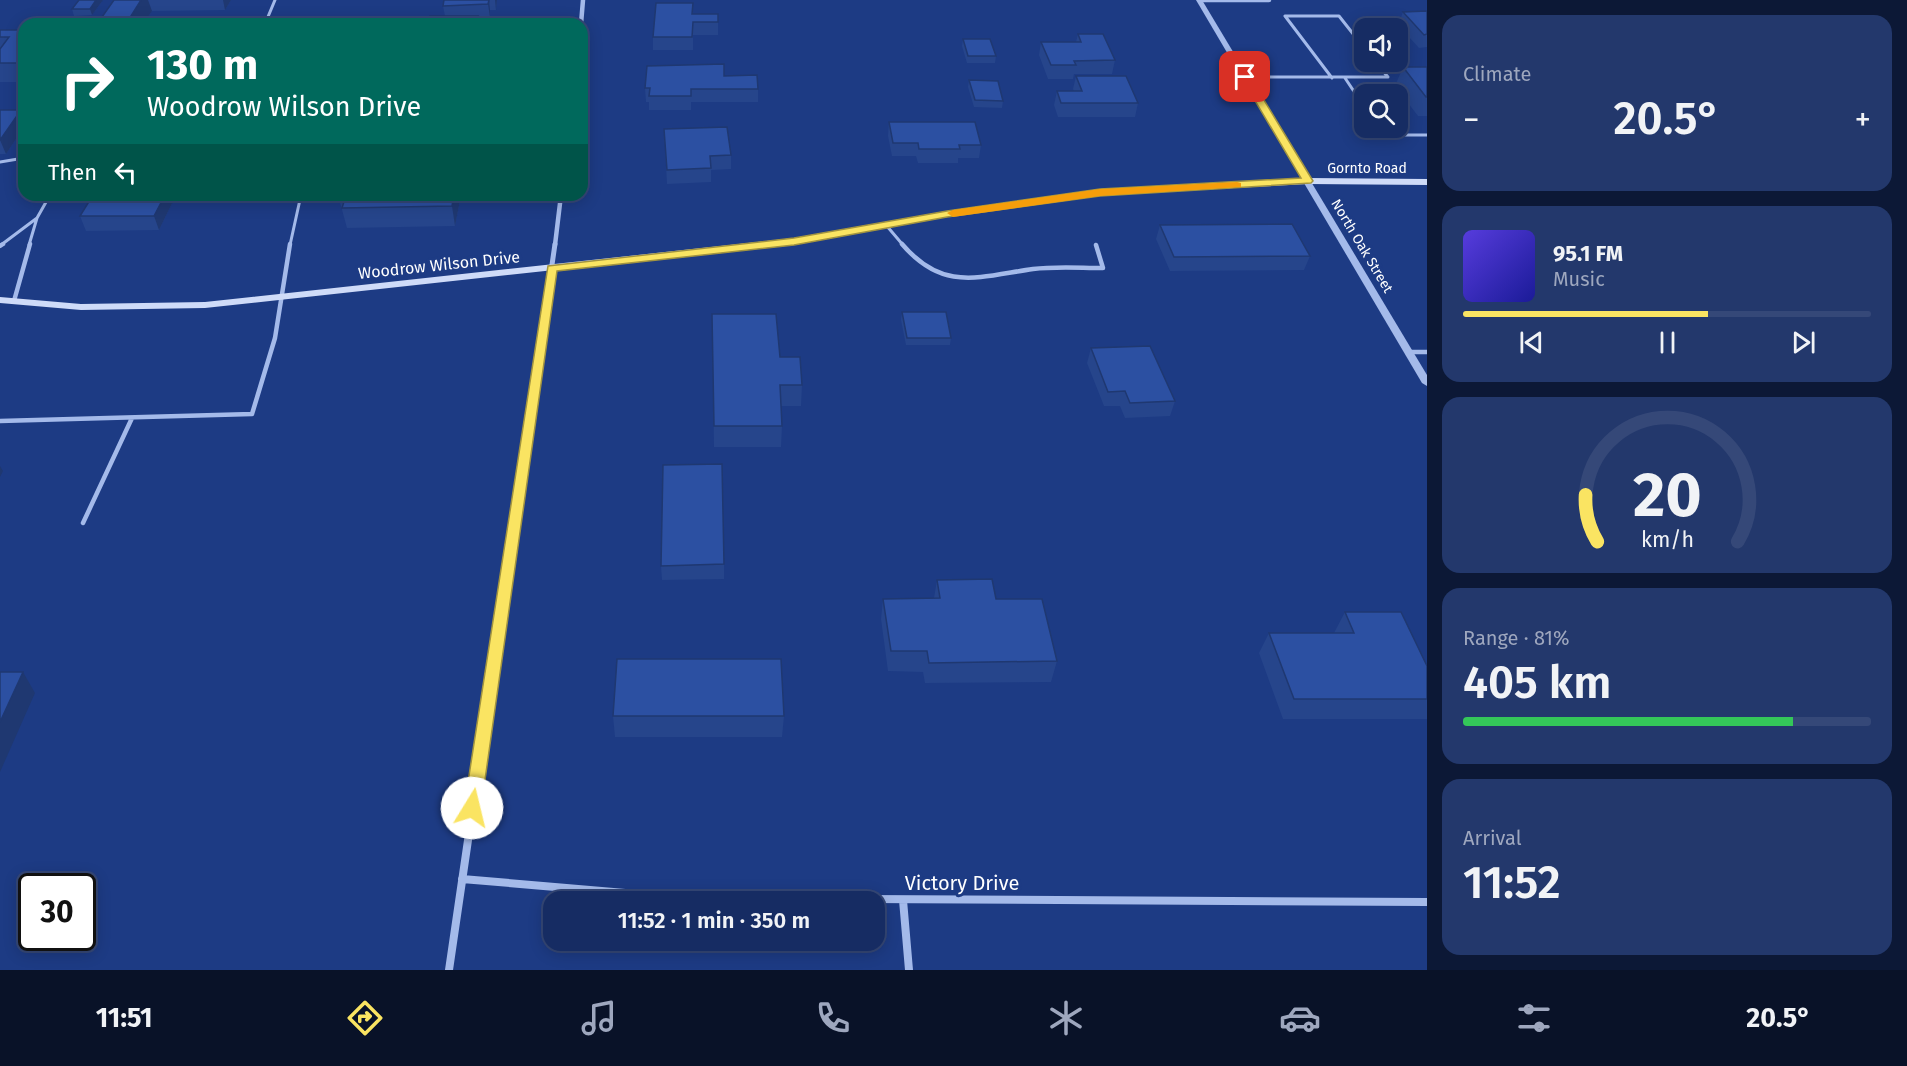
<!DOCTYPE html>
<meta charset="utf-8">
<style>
body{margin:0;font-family:"Fira Sans",sans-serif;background:#23386c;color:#f1f3f6;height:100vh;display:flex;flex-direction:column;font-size:22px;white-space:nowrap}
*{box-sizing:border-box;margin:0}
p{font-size:20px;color:#9ea7be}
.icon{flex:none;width:33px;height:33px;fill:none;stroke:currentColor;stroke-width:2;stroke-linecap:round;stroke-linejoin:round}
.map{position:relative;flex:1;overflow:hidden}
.details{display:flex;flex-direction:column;gap:15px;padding:15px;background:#0c1836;width:480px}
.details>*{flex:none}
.banner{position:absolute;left:18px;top:18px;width:570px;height:183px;border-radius:18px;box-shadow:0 3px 15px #0003,0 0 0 2px #354878;background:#00695c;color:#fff;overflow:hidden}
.fabs{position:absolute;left:1354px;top:18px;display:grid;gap:12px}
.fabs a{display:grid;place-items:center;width:54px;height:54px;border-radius:12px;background:#162c63;box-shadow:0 3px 15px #0003,0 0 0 2px #354878;font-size:30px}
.speed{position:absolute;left:18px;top:873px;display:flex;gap:12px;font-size:30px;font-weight:700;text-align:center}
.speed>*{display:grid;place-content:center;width:78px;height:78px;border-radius:50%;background:#162c63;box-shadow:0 3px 15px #0003,0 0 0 2px #354878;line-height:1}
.speed .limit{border:3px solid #111;border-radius:9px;background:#fff;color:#111}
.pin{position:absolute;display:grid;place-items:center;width:51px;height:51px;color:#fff;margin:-26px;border-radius:12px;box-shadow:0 3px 9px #0006}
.me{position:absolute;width:66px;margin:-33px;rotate:9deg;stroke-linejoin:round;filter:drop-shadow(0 0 4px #0008)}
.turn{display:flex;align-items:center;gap:21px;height:126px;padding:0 30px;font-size:27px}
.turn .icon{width:78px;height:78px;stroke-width:2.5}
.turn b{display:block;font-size:42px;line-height:51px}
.then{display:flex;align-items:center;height:57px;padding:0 30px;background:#0003;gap:12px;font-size:22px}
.big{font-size:45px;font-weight:600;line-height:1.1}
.details .card{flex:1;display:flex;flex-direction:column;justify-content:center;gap:9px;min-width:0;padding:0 21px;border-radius:18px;background:#23386c}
.details .dial{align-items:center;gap:0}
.dial svg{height:156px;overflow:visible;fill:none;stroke:#354878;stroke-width:7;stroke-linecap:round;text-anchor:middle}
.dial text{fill:#f1f3f6;stroke:none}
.song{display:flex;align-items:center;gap:18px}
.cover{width:72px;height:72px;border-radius:9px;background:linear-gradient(135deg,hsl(250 70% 55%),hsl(240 70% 35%))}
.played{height:6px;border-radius:3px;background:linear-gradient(90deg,#fae462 60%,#354878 60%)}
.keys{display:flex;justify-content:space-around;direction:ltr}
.heat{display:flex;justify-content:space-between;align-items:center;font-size:33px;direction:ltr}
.charge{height:9px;border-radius:4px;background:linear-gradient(90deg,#34c759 81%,#354878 0)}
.trip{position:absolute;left:543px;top:891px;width:342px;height:60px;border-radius:18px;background:#162c63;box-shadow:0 3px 15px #0003,0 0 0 2px #354878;font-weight:600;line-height:60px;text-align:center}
.tabs{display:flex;height:96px;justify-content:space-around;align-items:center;background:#091228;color:#9ea7be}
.tabs .icon{width:42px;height:42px}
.tabs .current{color:#fae462}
.tabs b{font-size:27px;color:#f1f3f6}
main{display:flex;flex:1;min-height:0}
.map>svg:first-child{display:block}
</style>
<main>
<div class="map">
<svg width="1427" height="970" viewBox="0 0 1427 970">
<rect width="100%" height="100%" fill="#1d3b84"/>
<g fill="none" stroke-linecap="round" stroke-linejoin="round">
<path stroke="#a4baea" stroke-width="3" d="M265,24L275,0
M1245,77H1388L1375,62
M1332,78L1285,16H1339L1365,49
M1345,78L1365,108
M1378,128L1399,135H1427
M0,162L24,158
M886,225L903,245
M1,245L37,218
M29,245L37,218L50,195
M290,245L301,195"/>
<path stroke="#a4baea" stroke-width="4.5" d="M902,244C943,292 978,277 1033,269C1056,266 1080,268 1103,268L1096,245
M0,246L3,244
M14,301L30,244
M1409,352H1427
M0,421L252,414L275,338L290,244
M83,523L132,418"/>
<path stroke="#a4baea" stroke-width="4.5" d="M1199,0H1269
M581,24L583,0
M555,245L561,195"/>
<path stroke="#a4baea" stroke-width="5" d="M509,562L555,244"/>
<path stroke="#a4baea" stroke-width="8" d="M462,879L684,898L1427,902
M903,900L909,970
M449,970L509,560"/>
<path fill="#a4baea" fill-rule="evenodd" d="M1196,0H1202L1427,375V386L1422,383Z"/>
<path fill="#cfdbf8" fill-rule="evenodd" d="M1308,178L1427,179V185L1308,184L1100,195L947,217L794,244L205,308L81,310L0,303V297L81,304L205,302L794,238L947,211L1100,189Z"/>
</g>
<path fill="#26458b" d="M79,0H103L92,15L74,16L72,9Z
M114,0H231L225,10L152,11L143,24H97Z
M444,0H497L496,10H490V17H478V20L494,19V24H427L445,16L443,6Z
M693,3V14H718V35H693V50H653V37Z
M1427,11V47L1419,48L1398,25L1403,12Z
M0,30H24V82H0Z
M1078,34L1115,60L1112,74H1074L1073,79H1048L1039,55L1041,42H1076Z
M963,39L996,56L995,63H967L962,46Z
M1403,67H1427V116H1418L1395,86Z
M724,76L758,89V102H691V110H649V102H646L645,88Z
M1076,76L1138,103L1135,117H1058L1054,105L1057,91H1074L1073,89Z
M969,80L1003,101L1002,108L974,107L968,87Z
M0,110H21L24,117V127L6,154H0Z
M889,122L981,145L979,158H958V163H918L916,156H892L888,136Z
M664,129L731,155V169L711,170V182L667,184Z
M176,195L159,230L86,231L80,216Z
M338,195H461L455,226L347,228Z
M1160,225L1310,256L1304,270L1170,271L1156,239Z
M902,312L951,338L950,345H906L901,320Z
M712,314L780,357L802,385L801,406H781L782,426L781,447H714Z
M1091,348L1175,401L1170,416L1125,418L1120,406H1104L1087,363Z
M724,564V579L662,580L661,566Z
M937,580L996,599L1057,661L1051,682L925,683L923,672L888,671L881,619L883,599L934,598Z
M1345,612L1427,666V719H1283L1259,653L1269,633H1334Z
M613,716H784L782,737H615Z"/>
<path fill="#1f3871" d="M96,0H103L92,15L90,9Z
M141,0H148L152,11L143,24H126Z
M223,0H231L225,10Z
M489,0L490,10V17L488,4Z
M495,0H497L496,10Z
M24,54V79L17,63Z
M21,110L24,117V127L6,154L0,140Z
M165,195H176L159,230L154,216Z
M454,195H461L455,226L452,206Z
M0,466L3,471L0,477Z
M23,672L35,693L0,772V722Z"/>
<path fill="#2c50a2" stroke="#1f3871" stroke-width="1.5" d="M79,0H96L90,9H72Z
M114,0H141L126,24H97Z
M444,0H489L488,4L443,6Z
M656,3H693L692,14H718V22H693L692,37H653Z
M1427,11V34L1424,35L1403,12Z
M430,16H478L476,20L494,19L492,24H427Z
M0,30H24V54L17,63H0V49L9,37H0Z
M1078,34H1103L1115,60L1074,61L1076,65H1051L1041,42H1081Z
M963,39H990L996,56H968Z
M724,64V76L757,75L758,89H691V96H649L650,88H645L647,66Z
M1403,67H1427V97H1426Z
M1076,76H1126L1138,103H1061L1057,91H1082Z
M969,80L998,81L1003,101L975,100Z
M0,110H21L0,140Z
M889,122H975L981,145H959L960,149H919L918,143H893Z
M727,127L731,155L710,156L711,168L667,170L664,129Z
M93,195H165L154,216H80Z
M346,195H454L452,206L342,208Z
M1292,224L1310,256L1174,257L1160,225Z
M902,312H946L951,338H907Z
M712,314H776L780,357H800L802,385H780L782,426H714Z
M1150,346L1175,401L1130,403L1125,391L1108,392L1091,348Z
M722,464L724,564L661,566L663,465Z
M992,579L996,599H1042L1057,661L929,663L927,651H891L883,599L940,598L937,580Z
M1345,612H1401L1427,666V699H1294L1269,633H1354Z
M617,659H781L784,716H613Z
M0,672H23L0,722Z"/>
<path fill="#fae462" stroke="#a29440" stroke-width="1.5" d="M1245,74L1250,77L1313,181L1311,183L1100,196L947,217L794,245L557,271L481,808L478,814L472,816L466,814L464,808L548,266L794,238L947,211L1100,189L1301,178L1241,77Z"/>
<path fill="#f59e0b" d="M1237,182L1241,183V187L1100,196L953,217L947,213L953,210L1100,189Z"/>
<g text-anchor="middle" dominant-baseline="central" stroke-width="6" stroke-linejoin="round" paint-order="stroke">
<g font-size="14" fill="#fff" stroke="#1d3b84">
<text x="1367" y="168">Gornto Road</text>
<text transform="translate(1362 246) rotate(59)">North Oak Street</text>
</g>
<g font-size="16" fill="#fff" stroke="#1d3b84">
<text transform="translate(439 265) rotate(-6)">Woodrow Wilson Drive</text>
</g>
<g font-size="20" fill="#fff" stroke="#1d3b84">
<text x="962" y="883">Victory Drive</text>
</g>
</g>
</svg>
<div class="fabs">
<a><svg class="icon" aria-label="sound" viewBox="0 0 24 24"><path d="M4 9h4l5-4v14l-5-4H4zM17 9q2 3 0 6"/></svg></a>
<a><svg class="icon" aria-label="search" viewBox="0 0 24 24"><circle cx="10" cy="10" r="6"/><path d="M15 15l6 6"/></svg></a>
</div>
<div class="speed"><div class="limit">30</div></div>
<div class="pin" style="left:1245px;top:77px;background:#d93025"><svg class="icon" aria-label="arrive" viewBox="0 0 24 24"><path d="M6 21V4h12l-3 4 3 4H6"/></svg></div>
<svg class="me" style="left:472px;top:808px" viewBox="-20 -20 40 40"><circle r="19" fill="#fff"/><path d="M0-13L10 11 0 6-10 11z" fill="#fae462"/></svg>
<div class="trip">11:52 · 1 min · 350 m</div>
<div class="banner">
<div class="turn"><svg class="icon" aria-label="right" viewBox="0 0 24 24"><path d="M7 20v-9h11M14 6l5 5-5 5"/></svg><div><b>130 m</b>Woodrow Wilson Drive</div></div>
<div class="then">Then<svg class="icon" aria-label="left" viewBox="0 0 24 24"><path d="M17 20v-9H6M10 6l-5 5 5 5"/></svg></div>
</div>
</div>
<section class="details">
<div class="card"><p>Climate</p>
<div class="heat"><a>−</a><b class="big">20.5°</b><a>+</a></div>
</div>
<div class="card">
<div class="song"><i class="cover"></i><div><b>95.1 FM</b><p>Music</p></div></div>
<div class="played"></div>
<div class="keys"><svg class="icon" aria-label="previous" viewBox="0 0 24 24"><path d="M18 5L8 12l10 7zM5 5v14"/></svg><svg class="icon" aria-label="pause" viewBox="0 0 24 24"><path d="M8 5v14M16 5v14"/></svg><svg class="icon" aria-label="next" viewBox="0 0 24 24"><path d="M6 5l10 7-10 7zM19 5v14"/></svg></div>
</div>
<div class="card dial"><svg viewBox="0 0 100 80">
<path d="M14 69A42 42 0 1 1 86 69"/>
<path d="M14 69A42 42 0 0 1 8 45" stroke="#fae462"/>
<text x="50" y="56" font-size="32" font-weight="700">20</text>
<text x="50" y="72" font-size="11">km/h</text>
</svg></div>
<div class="card"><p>Range · 81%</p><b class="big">405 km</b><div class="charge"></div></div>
<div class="card"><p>Arrival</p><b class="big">11:52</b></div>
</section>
</main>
<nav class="tabs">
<b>11:51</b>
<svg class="icon current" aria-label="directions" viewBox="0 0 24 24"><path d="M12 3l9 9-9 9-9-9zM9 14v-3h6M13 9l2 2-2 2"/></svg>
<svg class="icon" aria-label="music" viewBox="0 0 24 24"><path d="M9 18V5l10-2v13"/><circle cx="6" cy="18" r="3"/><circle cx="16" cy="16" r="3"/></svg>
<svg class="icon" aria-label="phone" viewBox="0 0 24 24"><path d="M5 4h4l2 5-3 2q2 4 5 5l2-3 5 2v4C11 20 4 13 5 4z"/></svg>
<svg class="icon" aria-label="climate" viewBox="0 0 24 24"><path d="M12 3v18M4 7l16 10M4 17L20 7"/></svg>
<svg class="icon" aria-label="car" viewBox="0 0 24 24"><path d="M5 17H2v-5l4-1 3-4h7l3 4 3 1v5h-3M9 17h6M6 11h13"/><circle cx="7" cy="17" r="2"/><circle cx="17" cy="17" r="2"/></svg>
<svg class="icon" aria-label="filters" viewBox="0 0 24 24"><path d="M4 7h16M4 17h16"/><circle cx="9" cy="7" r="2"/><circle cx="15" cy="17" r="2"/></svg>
<b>20.5°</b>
</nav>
